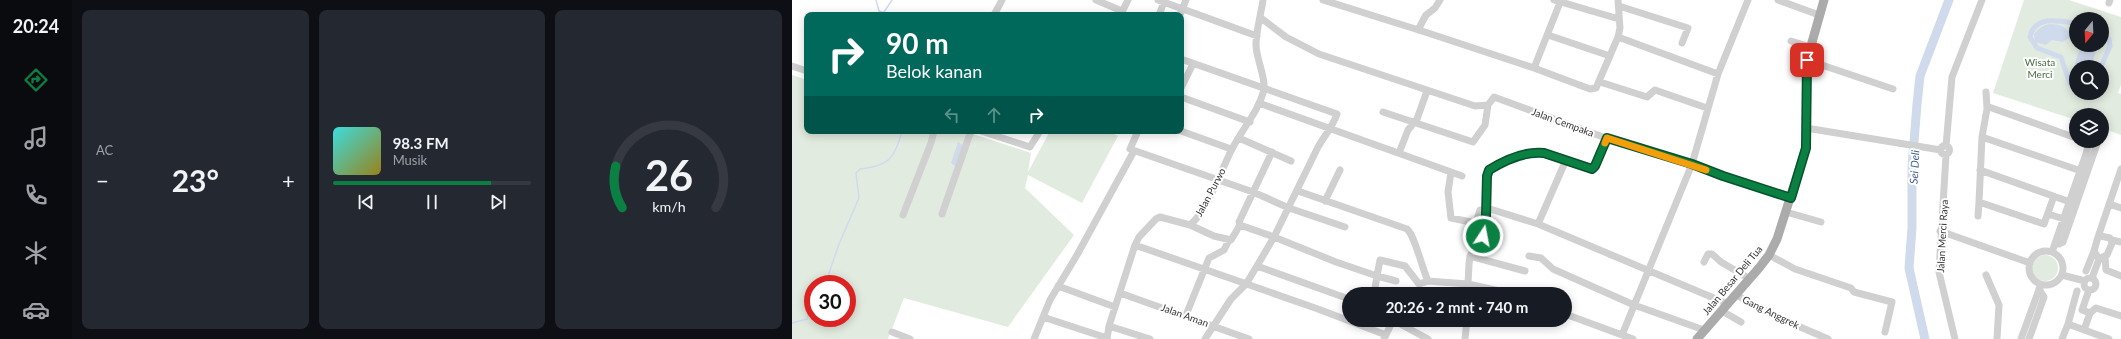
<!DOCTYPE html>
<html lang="id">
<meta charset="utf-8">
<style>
body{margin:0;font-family:Lato,sans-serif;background:#242831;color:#f1f3f6;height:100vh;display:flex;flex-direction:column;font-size:15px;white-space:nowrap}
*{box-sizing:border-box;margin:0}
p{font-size:13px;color:#9ea1a6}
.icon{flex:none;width:22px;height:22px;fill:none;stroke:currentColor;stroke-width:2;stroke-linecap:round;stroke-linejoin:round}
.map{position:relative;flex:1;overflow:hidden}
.drawer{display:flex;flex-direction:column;gap:10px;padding:10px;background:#0d0f14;width:720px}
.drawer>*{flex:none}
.guide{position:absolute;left:12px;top:12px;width:380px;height:122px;border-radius:8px;box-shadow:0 2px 10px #0003;background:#00695c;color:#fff;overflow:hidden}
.needle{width:26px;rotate:198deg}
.buttons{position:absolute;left:1277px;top:12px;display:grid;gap:8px}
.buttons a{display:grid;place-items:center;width:40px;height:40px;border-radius:50%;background:#171b24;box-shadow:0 2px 10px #0003;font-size:20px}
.speed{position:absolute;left:12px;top:275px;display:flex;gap:8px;font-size:20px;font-weight:700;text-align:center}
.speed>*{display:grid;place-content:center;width:52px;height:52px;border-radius:50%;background:#171b24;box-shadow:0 2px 10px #0003;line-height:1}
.speed .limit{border:6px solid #d22;background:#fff;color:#111}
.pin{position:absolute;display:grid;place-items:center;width:34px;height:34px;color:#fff;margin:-17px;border-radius:8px;box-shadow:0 2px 6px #0006}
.me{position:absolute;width:44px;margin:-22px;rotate:11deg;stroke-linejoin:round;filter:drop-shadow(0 0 3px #0008)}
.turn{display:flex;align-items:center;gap:14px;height:84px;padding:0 16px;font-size:18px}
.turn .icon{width:52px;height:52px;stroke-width:2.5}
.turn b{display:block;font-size:28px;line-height:34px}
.lanes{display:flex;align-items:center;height:38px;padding:0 16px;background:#0003;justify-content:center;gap:20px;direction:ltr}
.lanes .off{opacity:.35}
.big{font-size:30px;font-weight:700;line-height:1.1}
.drawer .card{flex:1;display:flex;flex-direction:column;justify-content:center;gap:6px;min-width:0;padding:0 14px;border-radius:8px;background:#242831}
.drawer .dial{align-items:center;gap:0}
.dial svg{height:104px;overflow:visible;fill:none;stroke:#363941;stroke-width:7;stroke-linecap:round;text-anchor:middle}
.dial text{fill:#f1f3f6;stroke:none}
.song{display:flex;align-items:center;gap:12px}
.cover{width:48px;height:48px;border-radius:6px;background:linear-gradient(135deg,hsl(180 70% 55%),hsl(50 70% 35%))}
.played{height:4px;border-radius:2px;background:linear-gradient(90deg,#0b8043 80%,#363941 80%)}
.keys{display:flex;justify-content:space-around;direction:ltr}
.heat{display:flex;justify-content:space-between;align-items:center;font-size:22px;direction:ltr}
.drawer .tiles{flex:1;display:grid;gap:10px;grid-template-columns:repeat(3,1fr)}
.trip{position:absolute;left:550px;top:287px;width:230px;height:40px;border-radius:20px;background:#171b24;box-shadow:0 2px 10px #0003;font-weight:700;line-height:40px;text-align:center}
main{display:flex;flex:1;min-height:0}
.tabs{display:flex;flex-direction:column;width:72px;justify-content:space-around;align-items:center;background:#090b0e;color:#9ea1a6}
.tabs .icon{width:28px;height:28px}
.tabs .active{color:#0b8043}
.tabs b{font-size:18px;color:#f1f3f6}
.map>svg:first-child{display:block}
</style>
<main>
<nav class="tabs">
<b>20:24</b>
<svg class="icon active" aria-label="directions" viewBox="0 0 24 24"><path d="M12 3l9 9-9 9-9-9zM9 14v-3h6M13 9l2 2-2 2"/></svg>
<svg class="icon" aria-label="music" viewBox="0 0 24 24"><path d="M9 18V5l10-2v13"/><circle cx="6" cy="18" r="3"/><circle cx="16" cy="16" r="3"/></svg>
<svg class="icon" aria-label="phone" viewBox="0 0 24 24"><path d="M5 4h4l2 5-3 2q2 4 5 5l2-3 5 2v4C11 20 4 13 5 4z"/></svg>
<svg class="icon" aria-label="climate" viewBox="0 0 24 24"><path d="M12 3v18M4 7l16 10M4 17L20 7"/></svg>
<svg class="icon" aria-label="car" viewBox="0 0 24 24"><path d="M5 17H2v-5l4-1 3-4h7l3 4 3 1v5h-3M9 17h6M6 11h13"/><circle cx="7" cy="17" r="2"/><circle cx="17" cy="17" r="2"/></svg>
</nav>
<section class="drawer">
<div class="tiles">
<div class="card"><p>AC</p>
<div class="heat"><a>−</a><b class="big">23°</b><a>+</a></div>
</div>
<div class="card">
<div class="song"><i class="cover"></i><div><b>98.3 FM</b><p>Musik</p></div></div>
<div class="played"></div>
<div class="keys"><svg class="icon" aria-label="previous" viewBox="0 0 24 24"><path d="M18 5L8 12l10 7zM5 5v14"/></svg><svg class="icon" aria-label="pause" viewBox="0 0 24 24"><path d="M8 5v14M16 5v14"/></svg><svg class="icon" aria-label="next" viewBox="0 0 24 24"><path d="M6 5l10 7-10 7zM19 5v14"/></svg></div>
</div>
<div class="card dial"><svg viewBox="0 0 100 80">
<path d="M14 69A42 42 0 1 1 86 69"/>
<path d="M14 69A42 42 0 0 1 9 37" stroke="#0b8043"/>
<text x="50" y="56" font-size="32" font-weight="700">26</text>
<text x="50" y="72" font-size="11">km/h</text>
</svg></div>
</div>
</section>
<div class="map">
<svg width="1329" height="339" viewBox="0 0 1329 339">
<rect width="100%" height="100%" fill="#fff"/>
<path fill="#e2ebdf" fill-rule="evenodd" d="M1232,0H1277L1329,17V85L1326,93L1329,94V135L1310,128V115H1284V120L1201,93ZM1284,19H1310V45H1284ZM1284,67H1310V93H1284Z
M0,75L15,80V131H172L239,153L236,172L258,131H316L326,136L290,203L236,175L233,188L282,235L216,327L112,298L96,339H0ZM21,284H55V318H21Z
M1240 268a13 13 0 1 1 26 0a13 13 0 1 1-26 0Z"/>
<path fill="#d0daed" d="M1258,24C1267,24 1275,27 1279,35L1278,38L1270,42L1260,40L1254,45L1243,42L1242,34C1247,28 1251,25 1258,24Z
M1289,45H1304V51L1299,67H1284V75L1281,70Z
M166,142L172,146L164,167L159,163Z"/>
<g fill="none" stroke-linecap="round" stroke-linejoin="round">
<path stroke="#d0daed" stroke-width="1.5" d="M84,0L87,11L92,13
M90,15L100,0
M26,284L36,276L47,244L67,198L64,173L68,169C97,166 103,158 110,131
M0,323L15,319C19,309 15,299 21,290"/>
<path stroke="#d0daed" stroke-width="5" d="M1281,23C1265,20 1242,16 1238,37L1245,48L1269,57L1278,84L1284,87
M1309,67L1318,46L1317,39L1310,35"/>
<path stroke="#d0daed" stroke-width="9" d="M1133,339L1117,268L1120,228V167L1125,104L1128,76L1157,0"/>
<path stroke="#d0d0d0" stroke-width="7" d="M304,0L330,11
M366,0L465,36
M531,0L633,32L742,68L769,0
M762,0L827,19
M986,0L1027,15
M1317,3L1318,0
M827,6L896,28L890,43
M329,14L336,0
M202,15L210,0
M367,15L372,2
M388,15L394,0
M469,18L494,37L527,54L683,106L696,105L702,97L822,141L900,164L999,198
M626,30L634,15L643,8L648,0
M756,35L818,56
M826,37L926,74
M999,41L1018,47
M389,59L545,114C541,127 531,137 525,149L482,237L448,225
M1015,60L1101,89
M0,66L15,71
M742,68L798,89L804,88L826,37L828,28L826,0
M808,82L855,97L863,90L915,108
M389,88L401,64
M1194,92L1195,108
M389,97L458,122
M467,103L659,172L656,192L659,218L684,223L688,210H695
M591,112L681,142L693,125L696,105
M1014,128L1149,150
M189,131L238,147L248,131
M346,131L338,149L461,192L497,208L553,227
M389,131L439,149
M1190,137L1289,171
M447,138L499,161
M815,138L803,166L800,169C759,162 759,142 713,162C707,165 699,167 695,174V208L746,224L936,304
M1148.5 150a4.5 4.5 0 1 1 9 0a4.5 4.5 0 1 1-9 0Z
M1154,146L1160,77L1190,0
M607,153L616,130L625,119L635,91
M1154,155L1147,272L1163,339
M1188,170L1278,202
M659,172L670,176
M506,191L615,229C623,236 630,268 636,281L676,284L721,294
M1262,196L1252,224L1187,202L1190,137L1195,109L1197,107L1284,138
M533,201L548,170
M1317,204L1329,208
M994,212L1029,222
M150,214L179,131
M1256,214L1272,219
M111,215L139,143L142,131
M1186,216L1187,202
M746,224L774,160
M398,225L422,236L439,240L448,225L447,222L480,152
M1148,231L1238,263
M1306,237L1329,169
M1320,240L1329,242
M1264,244H1267L1271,242L1306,141
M343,245L526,309L594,335
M1237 268a17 17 0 1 1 34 0a17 17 0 1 1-34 0Z
M1260,252L1294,154L1297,143L1293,141
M977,255L1003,269L1059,288L1062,292L1100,302L1093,332
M678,256L733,271
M737,256L749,258L761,269L842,305L912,330
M1313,257L1314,270L1329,276
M912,262L916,254H920L929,262L958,279
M465,266L482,237L544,262L585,276L582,294
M1294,271L1302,251
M1194,275L1207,305L1205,339
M1270,275L1293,281
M1292 284a6 6 0 1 1 12 0a6 6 0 1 1-12 0Z
M1300,278L1307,259L1315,255L1320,243L1318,238L1309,236L1306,237L1302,251L1307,259
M604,281L585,276L588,260L613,266L627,284L636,281
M676,284L677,264L678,256L691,236L695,208
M266,286L323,307
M1285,291L1276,324L1317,339
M328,293L457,339
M678,294L680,285
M944,295L985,317L1036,339
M930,311L949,322
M1298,313L1304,308L1329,316
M773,314L841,339
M394,315L417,258L432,250L437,240
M251,317L315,338
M601,320L636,339
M317,326L358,339
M1292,330L1298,313L1290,310L1297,290
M100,332L118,339
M830,335L900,164L926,74L956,0
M242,339L258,300L285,255L342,151
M315,339L317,326L343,245L347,237L364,219L368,217L398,225C416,210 428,173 439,151C449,130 466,113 472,90C474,78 464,58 464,45C464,31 469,14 471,0
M413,339L439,299L454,284L465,266L557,299
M592,339L601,320
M673,339L675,320
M1229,339L1249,284
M1237,339L1252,297L1247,289
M1270,339L1276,324"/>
<path stroke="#ababab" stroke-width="9" d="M905,339L967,268L977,255L985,239L1014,148L1015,60L1032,0"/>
</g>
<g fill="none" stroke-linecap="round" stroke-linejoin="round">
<defs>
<path id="route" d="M691,236L694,216L695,176L697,170C713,160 733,151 752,153L800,169L803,166L815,138L900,164L931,176L999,198L1014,148L1015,60"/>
</defs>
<use href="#route" stroke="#07532c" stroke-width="10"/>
<use href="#route" stroke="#0b8043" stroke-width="7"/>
<path stroke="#f59e0b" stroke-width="7" d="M813,143L815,138L914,170"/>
</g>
<g text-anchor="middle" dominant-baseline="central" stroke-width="4" stroke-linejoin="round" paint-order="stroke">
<g font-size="10" fill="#4a6e41" stroke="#fff">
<text x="1248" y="62">Wisata<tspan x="1248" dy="12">Merci</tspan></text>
</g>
<g font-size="10" fill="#333" stroke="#fff">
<text transform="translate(771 122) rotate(20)">Jalan Cempaka</text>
<text transform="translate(418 192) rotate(-62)">Jalan Purwo</text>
<text transform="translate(1150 236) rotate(-87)">Jalan Merci Raya</text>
<text transform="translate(940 280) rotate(-50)">Jalan Besar Deli Tua</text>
<text transform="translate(979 312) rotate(26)">Gang Anggrek</text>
<text transform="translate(393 315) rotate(20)">Jalan Aman</text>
</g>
<g font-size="11" font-style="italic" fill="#425e93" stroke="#fff">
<text transform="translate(1122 167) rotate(-87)">Sei Deli</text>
</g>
</g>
</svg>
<div class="buttons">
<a><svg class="needle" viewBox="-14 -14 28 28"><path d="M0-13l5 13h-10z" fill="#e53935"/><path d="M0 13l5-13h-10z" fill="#9ea1a6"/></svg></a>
<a><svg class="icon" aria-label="search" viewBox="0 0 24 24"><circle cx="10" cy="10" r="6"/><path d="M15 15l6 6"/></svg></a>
<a><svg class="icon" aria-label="layers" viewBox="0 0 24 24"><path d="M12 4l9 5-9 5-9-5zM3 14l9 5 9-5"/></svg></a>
</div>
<div class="speed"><div class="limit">30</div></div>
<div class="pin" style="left:1015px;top:60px;background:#d93025"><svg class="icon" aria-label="arrive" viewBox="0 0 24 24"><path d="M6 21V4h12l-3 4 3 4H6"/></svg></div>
<svg class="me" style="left:691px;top:236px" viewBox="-20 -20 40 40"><circle r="17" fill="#0b8043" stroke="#fff" stroke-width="3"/><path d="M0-11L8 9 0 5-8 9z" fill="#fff"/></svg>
<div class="trip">20:26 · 2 mnt · 740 m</div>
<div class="guide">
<div class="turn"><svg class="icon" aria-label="right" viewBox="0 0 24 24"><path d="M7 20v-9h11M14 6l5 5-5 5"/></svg><div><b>90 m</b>Belok kanan</div></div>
<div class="lanes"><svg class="icon off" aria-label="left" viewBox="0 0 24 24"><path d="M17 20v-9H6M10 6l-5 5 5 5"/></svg><svg class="icon off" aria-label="ahead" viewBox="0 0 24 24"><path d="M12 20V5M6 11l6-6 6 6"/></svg><svg class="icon" aria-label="right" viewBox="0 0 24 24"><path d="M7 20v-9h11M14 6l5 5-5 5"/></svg></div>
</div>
</div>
</main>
